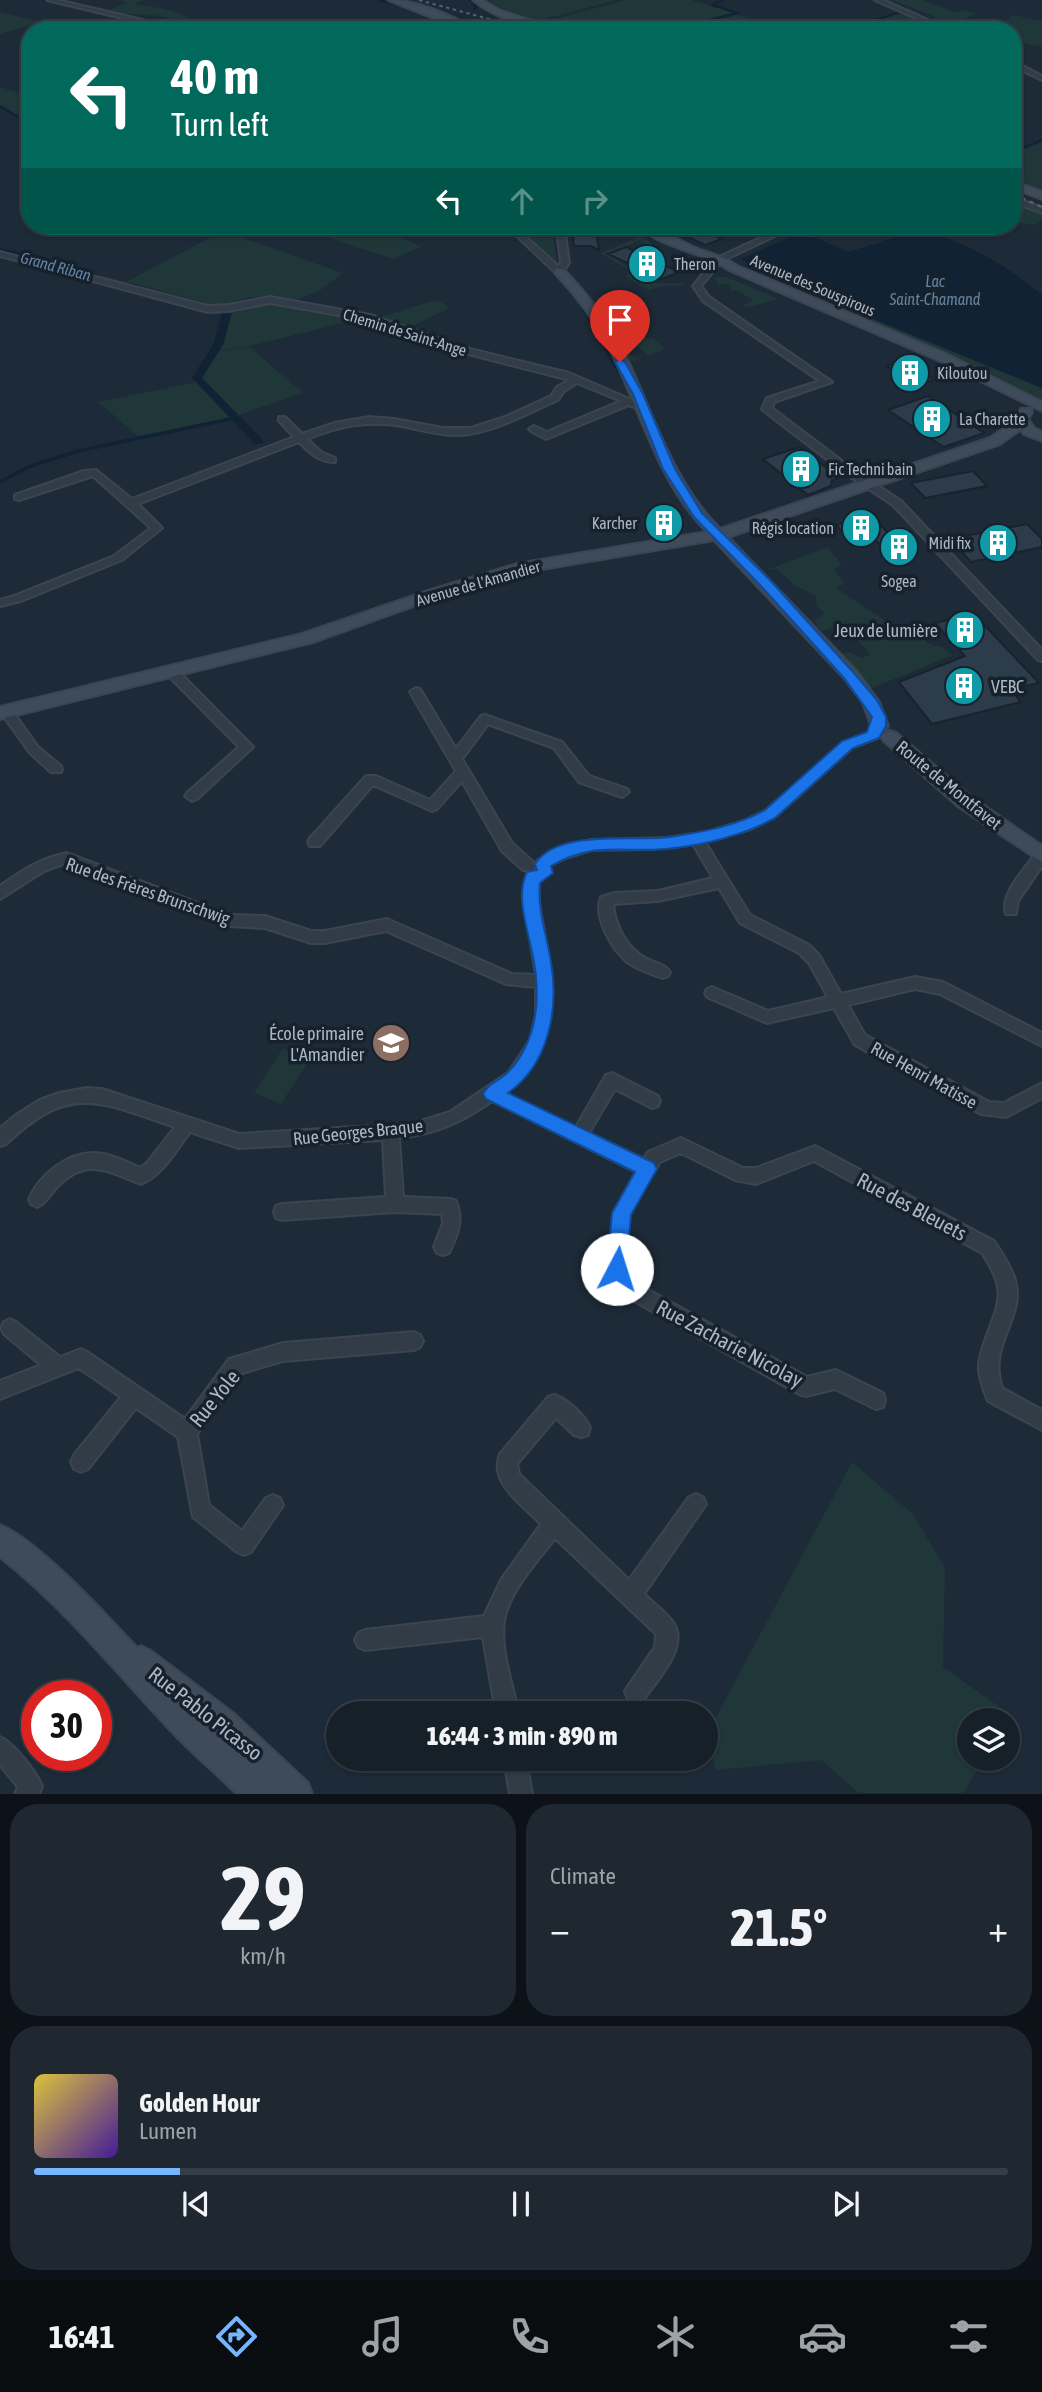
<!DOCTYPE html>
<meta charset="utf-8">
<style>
body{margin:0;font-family:"Asap Condensed",sans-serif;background:#1f2831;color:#f1f3f6;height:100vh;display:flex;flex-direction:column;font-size:26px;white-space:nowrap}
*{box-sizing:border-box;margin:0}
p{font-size:23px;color:#9ea3a8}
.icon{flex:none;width:38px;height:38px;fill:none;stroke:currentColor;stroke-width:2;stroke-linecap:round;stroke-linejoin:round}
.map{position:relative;height:1794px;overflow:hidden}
.drawer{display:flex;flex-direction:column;gap:10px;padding:10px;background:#0c1217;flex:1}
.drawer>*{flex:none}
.banner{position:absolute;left:21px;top:21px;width:1001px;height:214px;border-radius:28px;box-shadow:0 2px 5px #0004,0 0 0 2px #353e46;background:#00695c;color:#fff;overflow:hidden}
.tools{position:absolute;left:957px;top:1708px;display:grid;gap:14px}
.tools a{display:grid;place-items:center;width:63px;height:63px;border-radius:50%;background:#162029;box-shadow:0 2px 5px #0004,0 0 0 2px #353e46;font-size:35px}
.speed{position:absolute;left:21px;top:1680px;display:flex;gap:14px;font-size:35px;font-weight:700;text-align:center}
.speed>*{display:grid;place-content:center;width:91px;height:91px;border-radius:50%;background:#162029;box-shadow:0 2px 5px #0004,0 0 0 2px #353e46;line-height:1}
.speed .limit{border:10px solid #d22;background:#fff;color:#111}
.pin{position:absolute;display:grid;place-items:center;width:60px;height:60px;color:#fff;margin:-72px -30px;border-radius:50% 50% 50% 0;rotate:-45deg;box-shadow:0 0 7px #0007}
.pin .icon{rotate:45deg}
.me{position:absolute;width:77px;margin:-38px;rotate:5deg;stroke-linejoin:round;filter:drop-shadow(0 0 5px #0008)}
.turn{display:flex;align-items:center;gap:24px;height:147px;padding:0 35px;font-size:32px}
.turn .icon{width:91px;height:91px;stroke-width:2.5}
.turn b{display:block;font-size:49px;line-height:60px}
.lanes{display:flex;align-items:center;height:66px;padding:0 35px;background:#0003;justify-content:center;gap:35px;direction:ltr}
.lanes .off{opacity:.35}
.big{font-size:52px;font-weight:800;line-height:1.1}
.drawer .tile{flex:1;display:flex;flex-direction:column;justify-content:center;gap:10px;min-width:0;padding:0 24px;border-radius:28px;background:#1f2831}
.drawer .dial{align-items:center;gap:0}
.dial b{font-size:91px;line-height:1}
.song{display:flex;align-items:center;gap:21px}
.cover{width:84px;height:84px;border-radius:10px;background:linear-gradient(135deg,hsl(50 70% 55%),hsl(260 70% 35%))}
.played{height:7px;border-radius:4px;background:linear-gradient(90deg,#75b6ff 15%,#353e46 15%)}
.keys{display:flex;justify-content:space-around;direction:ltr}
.heat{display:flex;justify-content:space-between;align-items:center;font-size:38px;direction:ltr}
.drawer .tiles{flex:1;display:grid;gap:10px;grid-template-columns:1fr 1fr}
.tile:last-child{grid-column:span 2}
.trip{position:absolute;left:326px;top:1701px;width:392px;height:70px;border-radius:35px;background:#162029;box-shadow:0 2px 5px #0004,0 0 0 2px #353e46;font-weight:800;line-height:70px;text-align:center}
.tab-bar{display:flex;height:112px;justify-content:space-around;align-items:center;background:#090d10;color:#9ea3a8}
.tab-bar .icon{width:49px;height:49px}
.tab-bar .active{color:#75b6ff}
.tab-bar b{font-size:32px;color:#f1f3f6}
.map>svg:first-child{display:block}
</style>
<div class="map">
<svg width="1042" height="1794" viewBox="0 0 1042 1794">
<rect width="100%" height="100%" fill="#1d2a37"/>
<path fill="#1f3738" d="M121,0H145L134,4C152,7 178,9 193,21L180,27L161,23L169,18C148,12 128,17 106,11L127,3Z
M488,0H617L537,21L509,13Z
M626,0H691L734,13L662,30H572L544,22Z
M891,0H923L955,12L963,10L977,14L944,26L930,20L936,17Z
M0,12L42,22L0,34Z
M898,13L936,30H849Z
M737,15L785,29L676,30Z
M1014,15L1042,21V47L1013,41V30H992Z
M0,87L30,96V109L18,115L0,105Z
M1042,142V191L1013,178V154Z
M1013,202L1042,215V220L1035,225L1013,222Z
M293,226H379L421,247L393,259Z
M517,226H552L557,262H556Z
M228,228L246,239L343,273L322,289L297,300L252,297L217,306L124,283Z
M641,236L652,243V247L639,241L609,254L648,281L655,283H684L683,286H663L649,290L625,276L633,272L600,253Z
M719,277H727L778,299L746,308L743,305L754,301L736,290L731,291L730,285L723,283L719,286L714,278Z
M805,291L1042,388V401L995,376Z
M439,301L448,306L447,309L409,328L380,317L429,302Z
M266,302L321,310L359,319L246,347L219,350L230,310Z
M621,336L653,338L665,349L648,356L633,342H624L627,348L622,349L624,352L641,359L626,363L615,338Z
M250,347L303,393L236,416L201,378L219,351Z
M197,382L231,417L139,437L98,402Z
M828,547L842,565L834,569L845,583L836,588L889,623H900L933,646H940L953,655L870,689L841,653L851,652L861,658L870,655L845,624L821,631L814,621L825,613L817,607L815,595L794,585L777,569H769Z
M283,1048L310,1059L281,1104L254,1093Z
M852,1462L912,1513L945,1567L943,1667L1008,1713L1004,1720H970V1759H983L964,1793H859L821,1760L715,1770L708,1732Z"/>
<path fill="#112234" d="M914,231C948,234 987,255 1015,274C1024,280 1032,288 1042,294V388L805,291L806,283L801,280L786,281L741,259L795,235L818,239L849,252Z"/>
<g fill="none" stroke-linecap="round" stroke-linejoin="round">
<path stroke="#112234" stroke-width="2" d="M44,0L149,24
M379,0L415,10
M470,0L476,7L474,10
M874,0L940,30
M148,21L189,30
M476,22L485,30
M449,23L461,30
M670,30L737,13L712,5L723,0
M846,30L900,12
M1018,68L1042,81
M0,106L21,119L30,133
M1013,152L1042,140"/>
<path stroke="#112234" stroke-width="2.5" d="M1013,180L1042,192
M504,226L553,271L579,301L607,351
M514,226L534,244
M554,226L560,262"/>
<path stroke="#112234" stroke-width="3.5" d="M606,349L630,391
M0,482L28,467L78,451L235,418"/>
<path fill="#112234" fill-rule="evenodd" d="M0,248L41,257L117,281L112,284L36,261L0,254Z
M127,282L202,302L204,304L199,307L124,287V283Z
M227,309L232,312L224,343L202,378L263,440V444H255L192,378L214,343L222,312Z"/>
</g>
<path fill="#2c3c4b" stroke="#19232e" stroke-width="2" d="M572,226H595L599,250L591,246H574Z
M665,226H695L722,239L705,245Z
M626,247L679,272L662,279L608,254Z
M903,360L934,380L917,385L887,366Z
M928,396L957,415L984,433L944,447L888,410Z
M799,447L812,457L840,478L832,480L831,486L808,495L763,459Z
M973,471L987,486L925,498L911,483Z
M673,514L683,524L656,532L646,523Z
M872,515L904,551L888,554L868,531L846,536L836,525Z
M1027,524L1042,539V547L971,562L950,539Z
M974,614L1039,683L1010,689L1021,702L932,724L899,682L965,656L935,623Z"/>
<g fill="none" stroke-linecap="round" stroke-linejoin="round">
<defs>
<path id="street" d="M47,0H57L185,30H173Z
M875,0H883L950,30H942Z
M1013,61L1042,76V80L1013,66Z
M1013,197L1042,208V213L1013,202Z
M506,226H514L558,266L561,263L556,226H564L569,263L562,273H556Z
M786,226H796L722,261L715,259Z
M0,252L208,306L229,305L270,297L370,315L470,349L569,373L648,407L643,410L629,405L546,439L531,431L529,429L534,426L547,432L621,401L577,383L564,391L558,400C527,413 496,432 461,435C441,436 422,430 402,426C368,420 339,426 307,439L321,452L335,458V462C320,463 309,452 299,442L138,504L162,528L122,560L21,601L0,606V600L14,596L114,556L151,528L93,476L19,500L15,499V495L84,471L96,470L132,499L294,437L279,421V417H285L302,434L335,423L369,417L394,419L443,428H471L505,417L551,396L557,387L570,380L464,353L368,320L270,303L229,311L208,312L0,256Z
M710,265L717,267L701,286L709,297L832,382L774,402L772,408L854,470L901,501L1042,650V661L1038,660L893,505L846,474L764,411L762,409L767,398L820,381L703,301L693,286Z
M170,666L174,667L253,747L197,799L192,801L185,796L187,793L239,747L166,673V667Z
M416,688L420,689L456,749L481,716L485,715L562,742L589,776L627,789L629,792L622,797L579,782L554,748L488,724L462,759L512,843L533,862L535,866L533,870H523L502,851L462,781L437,809L432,811L373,785L320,846H310L308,842L310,838L366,776H376L430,800L456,771L410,692Z
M6,707L10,708L38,747L61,766L62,769L61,772H51L30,753L0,711Z
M874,731L880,735L878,738L852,748L775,817L751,829L705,842L750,915L809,945L819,955L841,994L915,977L943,982L1042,1033V1046L940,994L915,989L848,1005L865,1035L989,1102L1004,1103L1042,1083V1098L1006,1117L981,1114L855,1045L834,1008L767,1023L707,997L705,993L707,989L712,987L768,1011L828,997L809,963L799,953L740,923L719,888L658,901L613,904C615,926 627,949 647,959C655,963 665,964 670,972L668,976L663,978C651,974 637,969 627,962C612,949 593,917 601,897L615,893L658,891L713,878L693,844L648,849L591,850L566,858L543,869L536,864L538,860L556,851L591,840L667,838L707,832L741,822L765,811L844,742Z
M1042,851V866L1018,901L1016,914H1006C999,894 1026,868 1037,852Z
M67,853L230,915L265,916L311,931H325L387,919L512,974L536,975L523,896L527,872H537C541,883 537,897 540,909C549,961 563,1014 533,1061C525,1075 518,1084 505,1093L576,1127L606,1075L612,1073L658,1096L660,1101L658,1106L652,1108L615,1089L589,1133L644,1159L648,1152L681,1138L743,1168H756L815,1146L994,1241C1002,1253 1011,1266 1015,1280C1026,1318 987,1344 1002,1388L1042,1410V1430L988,1401C984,1391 979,1379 979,1369C978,1360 982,1350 985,1341C999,1301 1008,1292 982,1253L814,1161L756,1184L735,1180L681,1153L660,1162L629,1214L626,1269L630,1280L807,1377L836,1370L883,1393L885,1400L883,1407L876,1409L835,1389L806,1396L799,1394L618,1292L608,1269L613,1213L636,1172L492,1101C460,1123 438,1133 399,1138L403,1197L450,1199L456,1201C464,1220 457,1236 449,1253L443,1255L437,1253L434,1247L443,1223L442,1214L395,1212L282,1220L276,1218L274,1212L276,1206L282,1204L386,1197L383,1140L239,1148L190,1132C176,1150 163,1175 141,1184C107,1171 86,1156 56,1188C50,1195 46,1203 37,1207L31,1204L29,1199C39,1176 66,1153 93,1153C109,1153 125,1161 140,1168L147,1163L175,1127C99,1102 71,1082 6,1144L0,1146V1128L16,1115L40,1100L59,1093L87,1088L102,1089L239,1134L391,1125L421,1121L450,1112L508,1073L530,1040L536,1015V987L506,984L386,931L325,943H311L265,928L229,926L66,863L44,871L0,899V886C21,871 41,858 67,853Z
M10,1319L16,1322L60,1357L81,1349L87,1352L185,1419L229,1359L236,1357L283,1343L414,1332L420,1335L423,1341L420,1347L414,1350L283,1361L242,1373L197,1434L209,1505L242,1531L266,1498L273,1495L280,1498L283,1505L251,1552L244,1555L237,1552L193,1517L178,1437L136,1408L88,1469L81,1472L74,1469L71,1462L74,1455L121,1397L79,1368L0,1399V1381L41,1365L4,1334L1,1328L4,1322Z
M555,1395C568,1400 585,1415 590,1428L588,1435L581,1437L574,1435L556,1418L517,1464L519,1474L629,1580L689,1497L696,1494L703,1497L706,1504L644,1594C653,1603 664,1611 672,1621C691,1645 657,1680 644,1699L636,1702L628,1699L625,1691L655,1647L656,1634L555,1538C538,1561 512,1588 505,1616C498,1646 513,1683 518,1713H496L483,1637L365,1650L358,1647L355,1640L358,1633L365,1630L484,1616L501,1580L541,1524C524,1506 488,1483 500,1454L548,1397Z
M0,1737C14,1743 36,1772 42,1786L39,1794H15L18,1787L0,1765Z
M504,1759H526L532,1794H510Z"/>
<path id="secondary" d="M388,0C416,0 452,15 475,30H464Z
M473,0H482L501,11L559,30C531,30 495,18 473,0Z
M1013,181L1042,192V199L1013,188Z
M639,226C660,226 676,240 696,248C711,254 724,256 737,266L946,354L1042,402V411L938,360L729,270C703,251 662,249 639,226Z
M555,269H563C587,294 607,320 623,351C653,412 671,480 720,529L990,438L1015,421L1021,409H1031L1032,412L1028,419L1034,428L1042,432V441L1024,434L1021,429L1000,444L728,537L857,672L879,702L888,726L885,730H873L863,703L845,679L714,540L519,573L438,597L313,642L0,719V707L302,634L428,591L517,564L707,532C657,481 641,410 609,347C594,319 577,296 555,273Z
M890,731L896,733L970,796L1042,846V862L958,806L884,741L881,737L884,733Z
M0,1525C40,1542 106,1615 137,1648L141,1646L151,1651L233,1713L308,1783L312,1794H237C218,1775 197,1757 178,1738C119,1676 67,1610 0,1557Z"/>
</defs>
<use href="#street" stroke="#3a4551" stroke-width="4"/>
<use href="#secondary" stroke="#3a4551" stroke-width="4"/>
<use href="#street" fill="#313c47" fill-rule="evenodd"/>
<use href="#secondary" fill="#3e4b5b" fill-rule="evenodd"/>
<path stroke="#52606f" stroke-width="2" stroke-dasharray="3.5 3.5" stroke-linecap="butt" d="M419,0L529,30"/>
<path stroke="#52606f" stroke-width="2.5" stroke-dasharray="4.5 4.5" stroke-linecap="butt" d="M1013,194L1042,207"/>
</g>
<path fill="#1a73e8" stroke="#114b97" stroke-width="2" d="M620,359L625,362L643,394L675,469L702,513L770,580L853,672L877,700L886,717V726L879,738L853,748L775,818C744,835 702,846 666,849C621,853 593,841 551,866L553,873L540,883C537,909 547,936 551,962C559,1009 549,1064 508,1093L654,1163L657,1169L631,1215L626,1269L624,1276L617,1278L609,1276L607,1269L612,1213L635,1172L486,1099L483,1094C488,1083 499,1081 507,1073C522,1059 532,1036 535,1016C538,1000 537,978 534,962C530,936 514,897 527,872L537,870L535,864C558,828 634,842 670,837C702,832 736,826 765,810L842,741L867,732L872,717L844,678L761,586L694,517L663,469L633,394L615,362Z"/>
<defs>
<symbol id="building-disc" viewBox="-11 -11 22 22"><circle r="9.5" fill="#0f9aa8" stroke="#17212b"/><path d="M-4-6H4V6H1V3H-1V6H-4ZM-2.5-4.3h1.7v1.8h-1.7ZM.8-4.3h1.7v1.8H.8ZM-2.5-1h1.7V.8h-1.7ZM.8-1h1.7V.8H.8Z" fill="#fff"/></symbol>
<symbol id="school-disc" viewBox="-11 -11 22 22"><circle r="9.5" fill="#8d6e63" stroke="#17212b"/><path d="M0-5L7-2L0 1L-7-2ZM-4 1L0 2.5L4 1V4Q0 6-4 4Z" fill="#fff"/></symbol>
</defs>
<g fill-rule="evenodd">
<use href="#building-disc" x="625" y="242" width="44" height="44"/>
<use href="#building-disc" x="888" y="351" width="44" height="44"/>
<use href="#building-disc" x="910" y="397" width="44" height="44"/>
<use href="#building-disc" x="779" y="447" width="44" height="44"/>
<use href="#building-disc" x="642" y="501" width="44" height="44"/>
<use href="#building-disc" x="839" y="506" width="44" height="44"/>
<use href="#building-disc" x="976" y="521" width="44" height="44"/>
<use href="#building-disc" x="877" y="525" width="44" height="44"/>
<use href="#building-disc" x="943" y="608" width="44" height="44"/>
<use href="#building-disc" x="942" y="664" width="44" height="44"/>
<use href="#school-disc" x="369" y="1021" width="44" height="44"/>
</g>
<g text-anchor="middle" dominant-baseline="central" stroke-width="7" stroke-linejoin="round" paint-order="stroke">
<g font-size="16" fill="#aab7c5" stroke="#17212b" text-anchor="start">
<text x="674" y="264">Theron</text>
<text x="937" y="373">Kiloutou</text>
<text x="959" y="419">La Charette</text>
<text x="828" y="469">Fic Techni bain</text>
<text x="637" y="523" text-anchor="end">Karcher</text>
<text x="834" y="528" text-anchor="end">Régis location</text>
<text x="971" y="543" text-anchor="end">Midi fix</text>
<text x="899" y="581" text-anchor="middle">Sogea</text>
</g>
<g font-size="16" font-style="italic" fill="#6085a7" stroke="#17212b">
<text transform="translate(56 266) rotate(15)">Grand Riban</text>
<text x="935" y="281">Lac<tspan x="935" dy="18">Saint-Chamand</tspan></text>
</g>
<g font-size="16" fill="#aab7c5" stroke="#17212b">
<text transform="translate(813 285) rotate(23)">Avenue des Souspirous</text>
<text transform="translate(405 332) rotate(17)">Chemin de Saint-Ange</text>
<text transform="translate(478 583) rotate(-16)">Avenue de l'Amandier</text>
</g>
<g font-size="18" fill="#aab7c5" stroke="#17212b" text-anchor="end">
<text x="938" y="630">Jeux de lumière</text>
<text x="991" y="686" text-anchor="start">VEBC</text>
<text x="364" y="1033">École primaire<tspan x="364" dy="21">L'Amandier</tspan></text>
</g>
<g font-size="18" fill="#aab7c5" stroke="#17212b">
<text transform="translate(949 785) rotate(39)">Route de Montfavet</text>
<text transform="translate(148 891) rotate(19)">Rue des Frères Brunschwig</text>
<text transform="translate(924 1075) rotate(29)">Rue Henri Matisse</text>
<text transform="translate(358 1132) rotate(-6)">Rue Georges Braque</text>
</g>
<g font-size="21" fill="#aab7c5" stroke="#17212b">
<text transform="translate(912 1206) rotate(28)">Rue des Bleuets</text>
<text transform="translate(730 1343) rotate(28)">Rue Zacharie Nicolay</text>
<text transform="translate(214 1398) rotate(-51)">Rue Yole</text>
<text transform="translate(206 1713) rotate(38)">Rue Pablo Picasso</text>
</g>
</g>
</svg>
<div class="tools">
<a><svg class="icon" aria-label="layers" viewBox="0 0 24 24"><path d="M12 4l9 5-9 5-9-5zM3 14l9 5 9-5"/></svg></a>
</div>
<div class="speed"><div class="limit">30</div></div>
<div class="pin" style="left:620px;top:362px;background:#d93025"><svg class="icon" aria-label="arrive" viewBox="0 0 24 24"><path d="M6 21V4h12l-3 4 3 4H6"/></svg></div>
<svg class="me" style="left:617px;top:1269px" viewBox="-20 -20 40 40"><circle r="19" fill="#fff"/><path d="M0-13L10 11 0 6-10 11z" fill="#1a73e8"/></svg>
<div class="trip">16:44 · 3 min · 890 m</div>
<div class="banner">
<div class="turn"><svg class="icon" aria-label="left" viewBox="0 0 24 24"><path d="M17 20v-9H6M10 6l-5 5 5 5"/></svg><div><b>40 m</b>Turn left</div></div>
<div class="lanes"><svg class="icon" aria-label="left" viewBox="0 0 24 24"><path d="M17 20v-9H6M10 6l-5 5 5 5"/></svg><svg class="icon off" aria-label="ahead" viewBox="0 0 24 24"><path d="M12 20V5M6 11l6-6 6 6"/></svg><svg class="icon off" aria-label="right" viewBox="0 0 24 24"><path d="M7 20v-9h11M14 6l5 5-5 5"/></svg></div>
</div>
</div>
<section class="drawer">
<div class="tiles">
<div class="tile dial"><b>29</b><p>km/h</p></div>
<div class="tile"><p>Climate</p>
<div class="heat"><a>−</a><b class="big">21.5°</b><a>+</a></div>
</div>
<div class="tile">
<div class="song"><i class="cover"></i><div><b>Golden Hour</b><p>Lumen</p></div></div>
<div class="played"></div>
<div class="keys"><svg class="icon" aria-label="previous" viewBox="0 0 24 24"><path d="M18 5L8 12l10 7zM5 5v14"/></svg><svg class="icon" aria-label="pause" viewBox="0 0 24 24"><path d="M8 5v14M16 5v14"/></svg><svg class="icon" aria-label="next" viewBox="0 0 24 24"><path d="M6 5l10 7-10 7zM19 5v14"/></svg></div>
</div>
</div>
</section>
<nav class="tab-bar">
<b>16:41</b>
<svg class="icon active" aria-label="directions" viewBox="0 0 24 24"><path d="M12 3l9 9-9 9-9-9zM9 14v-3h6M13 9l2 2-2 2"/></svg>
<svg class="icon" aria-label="music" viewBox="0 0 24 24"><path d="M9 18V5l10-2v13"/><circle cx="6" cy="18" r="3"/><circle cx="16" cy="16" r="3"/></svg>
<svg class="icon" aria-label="phone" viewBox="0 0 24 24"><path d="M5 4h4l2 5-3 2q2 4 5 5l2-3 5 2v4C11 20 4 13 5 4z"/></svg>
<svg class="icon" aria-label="climate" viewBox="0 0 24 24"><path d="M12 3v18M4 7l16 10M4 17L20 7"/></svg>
<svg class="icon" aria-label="car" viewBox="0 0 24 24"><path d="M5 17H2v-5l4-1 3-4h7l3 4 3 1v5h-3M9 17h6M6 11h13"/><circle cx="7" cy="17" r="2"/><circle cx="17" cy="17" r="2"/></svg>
<svg class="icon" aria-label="filters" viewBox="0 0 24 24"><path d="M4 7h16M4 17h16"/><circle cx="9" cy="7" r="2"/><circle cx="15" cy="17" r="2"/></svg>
</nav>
